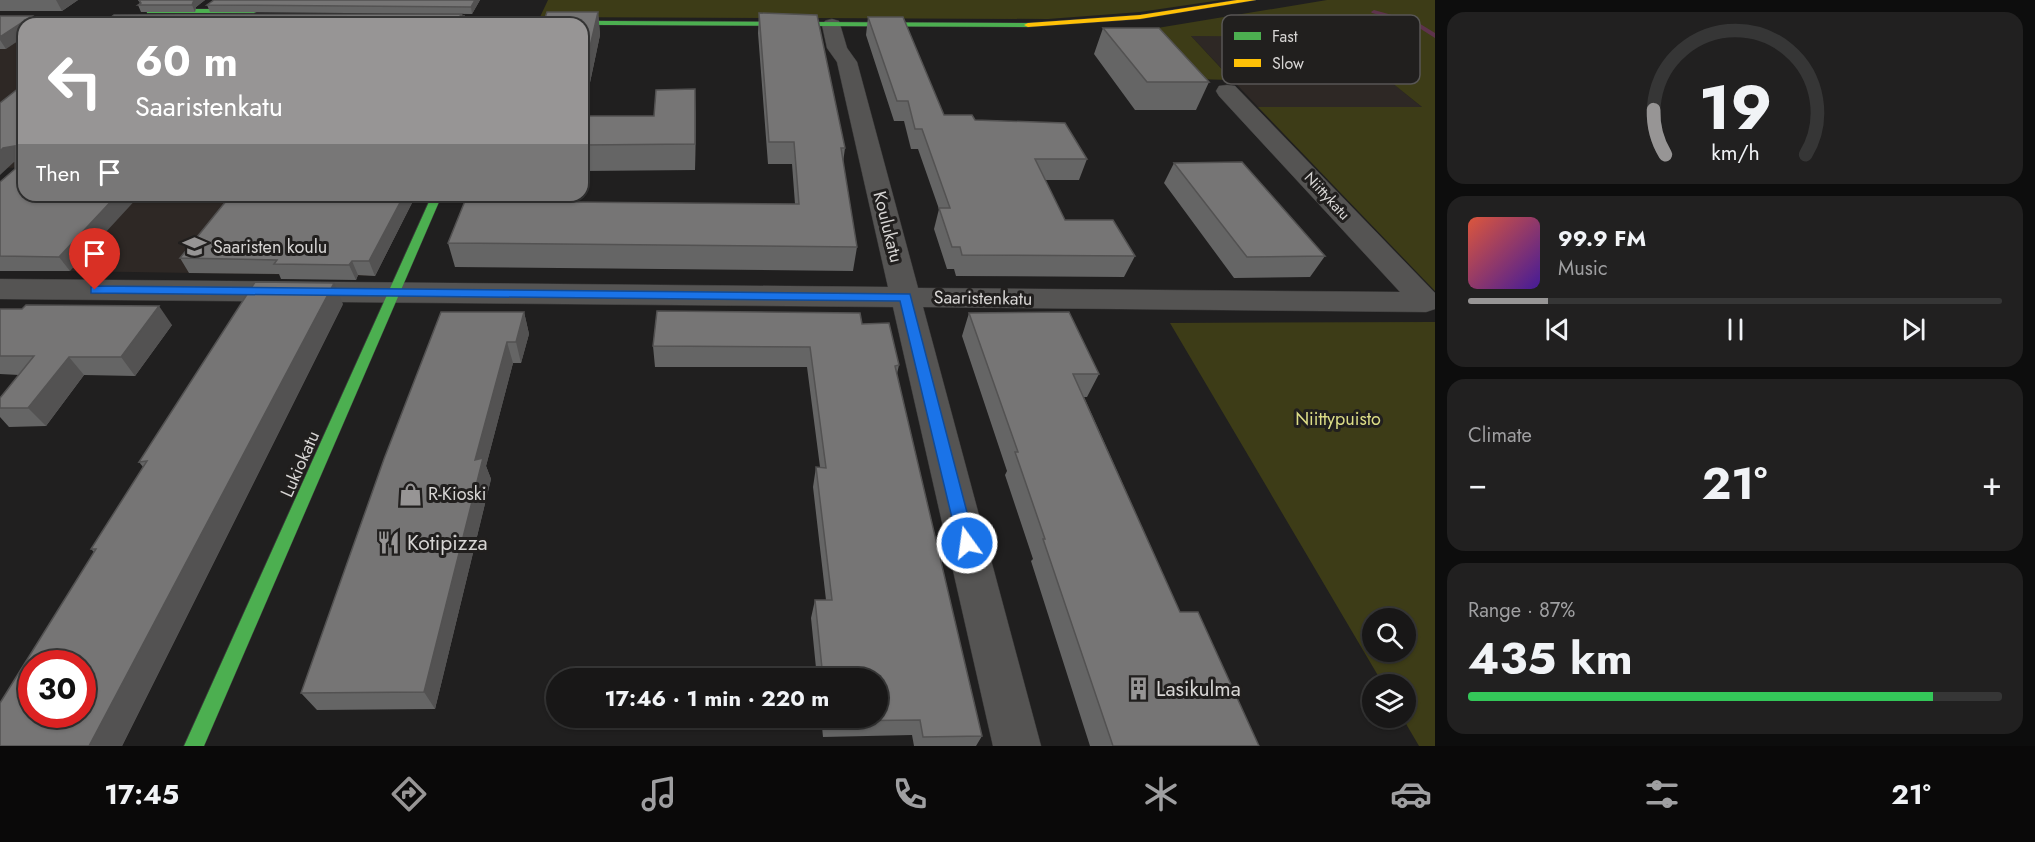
<!DOCTYPE html>
<meta charset="utf-8">
<style>
body{margin:0;font-family:Jost,sans-serif;background:#212020;color:#f1f3f6;height:100vh;display:flex;flex-direction:column;font-size:22px;white-space:nowrap}
*{box-sizing:border-box;margin:0}
p{font-size:20px;color:#9f9fa1}
.icon{flex:none;width:33px;height:33px;fill:none;stroke:currentColor;stroke-width:2;stroke-linecap:round;stroke-linejoin:round}
.map{position:relative;flex:1;overflow:hidden}
.drawer{display:flex;flex-direction:column;gap:12px;padding:12px;background:#0d0d0d;width:600px}
.drawer>*{flex:none}
.banner{position:absolute;left:18px;top:18px;width:570px;height:183px;border-radius:18px;box-shadow:0 2px 4px #0004,0 0 0 2px #363636;background:#979595;color:#fff;overflow:hidden}
.fabs{position:absolute;left:1362px;top:608px;display:grid;gap:12px}
.fabs a{display:grid;place-items:center;width:54px;height:54px;border-radius:50%;background:#181717;box-shadow:0 2px 4px #0004,0 0 0 2px #363636;font-size:30px}
.speed{position:absolute;left:18px;top:650px;display:flex;gap:12px;font-size:30px;font-weight:700;text-align:center}
.speed>*{display:grid;place-content:center;width:78px;height:78px;border-radius:50%;background:#181717;box-shadow:0 2px 4px #0004,0 0 0 2px #363636;line-height:1}
.speed .limit{border:9px solid #d22;background:#fff;color:#111}
.pin{position:absolute;display:grid;place-items:center;width:51px;height:51px;color:#fff;margin:-62px -26px;border-radius:50% 50% 50% 0;rotate:-45deg;box-shadow:0 0 6px #0007}
.pin .icon{rotate:45deg}
.me{position:absolute;width:66px;margin:-33px;rotate:346deg;stroke-linejoin:round;filter:drop-shadow(0 0 4px #0008)}
.turn{display:flex;align-items:center;gap:21px;height:126px;padding:0 18px;font-size:27px}
.turn .icon{width:78px;height:78px;stroke-width:2.5}
.turn b{display:block;font-size:42px;line-height:51px}
.then{display:flex;align-items:center;height:57px;padding:0 18px;background:#0003;gap:12px;font-size:22px}
.big{font-size:45px;font-weight:700;line-height:1.1}
.drawer .tile{flex:1;display:flex;flex-direction:column;justify-content:center;gap:9px;min-width:0;padding:0 21px;border-radius:18px;background:#212020}
.drawer .dial{align-items:center;gap:0}
.dial svg{height:156px;overflow:visible;fill:none;stroke:#363636;stroke-width:7;stroke-linecap:round;text-anchor:middle}
.dial text{fill:#f1f3f6;stroke:none}
.song{display:flex;align-items:center;gap:18px}
.cover{width:72px;height:72px;border-radius:9px;background:linear-gradient(135deg,hsl(10 70% 55%),hsl(260 70% 35%))}
.played{height:6px;border-radius:3px;background:linear-gradient(90deg,#979595 15%,#363636 15%)}
.keys{display:flex;justify-content:space-around;direction:ltr}
.heat{display:flex;justify-content:space-between;align-items:center;font-size:33px;direction:ltr}
.charge{height:9px;border-radius:4px;background:linear-gradient(90deg,#34c759 87%,#363636 0)}
.trip{position:absolute;left:546px;top:668px;width:342px;height:60px;border-radius:30px;background:#181717;box-shadow:0 2px 4px #0004,0 0 0 2px #363636;font-weight:700;line-height:60px;text-align:center}
.tabs{display:flex;height:96px;justify-content:space-around;align-items:center;background:#0a0909;color:#9f9fa1}
.tabs .icon{width:42px;height:42px}
.tabs .active{color:#979595}
.tabs b{font-size:27px;color:#f1f3f6}
main{display:flex;flex:1;min-height:0}
.map>svg:first-child{display:block}
</style>
<main>
<div class="map">
<svg width="1435" height="746" viewBox="0 0 1435 746">
<rect width="100%" height="100%" fill="#201f1f"/>
<path fill="#2e2825" d="M24,31V158L13,168L0,167V46Z
M1191,36H1335L1423,108L1258,107Z
M31,195H416L375,276L70,271Z"/>
<path fill="#3d3c17" fill-rule="evenodd" d="M548,0H1221L1140,12L1048,19L540,17Z
M1327,0H1435V291L1258,107H1422L1335,37L1191,36L1232,80L1192,79L1109,36Z
M1435,322V746H1419L1402,717H1406V684H1383L1170,323ZM1372,618H1406V651H1372Z"/>
<g fill="none" stroke-linecap="round" stroke-linejoin="round">
<path fill="#5e334c" fill-rule="evenodd" d="M1374,10L1417,22L1435,33V38L1413,24L1372,13L1371,12Z"/>
<defs>
<path id="street" d="M832,19L839,21L847,48L857,62L918,288L1400,292L1219,96L1216,91L1219,86L1227,85L1235,86L1435,293V309L1426,312L923,307L1041,746H993L893,307L0,299V279L888,287L837,62L827,48L822,25L825,21Z"/>
<path id="fast" d="M150,9H254L258,11L254,13H147V9Z
M431,20L1028,23L1032,25L1028,27L428,24L427,22Z
M432,195H442L204,746H184Z"/>
<path id="slow" d="M1237,0H1256L1140,19L1028,27L1024,25L1028,23L1140,15Z
M0,17L151,19L155,21L151,23L0,21Z"/>
</defs>
<use href="#street" stroke="#3b3a3a" stroke-width="1"/>
<use href="#fast" stroke="#3b3a3a" stroke-width="1"/>
<use href="#slow" stroke="#3b3a3a" stroke-width="1"/>
<use href="#street" fill="#555453" fill-rule="evenodd"/>
<use href="#fast" fill="#4caf50" fill-rule="evenodd"/>
<use href="#slow" fill="#ffc107" fill-rule="evenodd"/>
</g>
<path fill="#656565" d="M0,0H78L62,11H0Z
M138,0H205L196,7L195,12H141L138,5L140,3Z
M480,0L472,14L210,12L207,5Z
M598,12L600,35L583,116H654L696,114L695,170L582,171V24Z
M759,13L845,148L843,163L857,247L853,271L455,267L448,243L795,204L792,164H768L758,33Z
M0,16L6,49H0Z
M868,17L944,115L975,120L1087,159L1079,180H1045L1065,220L1135,256L1124,277L956,276L954,269H947L934,229L939,209L918,149H911L904,121H894L866,35Z
M1103,28L1209,82L1196,110H1135L1094,54Z
M24,84L70,271H0V182L15,169V162H14Z
M1174,163L1325,256L1310,277L1234,278L1164,183Z
M416,195L375,276L358,275L356,280L281,279L279,274L189,273L180,258Z
M343,304L122,746H0L94,552L91,549L143,467L139,462Z
M0,309L172,325L135,376L84,375L46,426L9,427L0,417V398L19,375L0,374Z
M524,312L529,334L521,363H513L486,466L491,479L435,709L317,710L301,693Z
M969,313L1099,374L1087,397H1084L1180,612L1259,746H1090L1031,561L1033,559L1005,475L1007,471L962,336Z
M862,324L899,365L897,374L982,736L976,746H914L912,735L823,737L821,717H878V678H817L811,618L815,600H826L813,487L816,467H820L807,367H655L653,346Z"/>
<path fill="#535252" d="M56,0H78L62,11Z
M194,0H205L196,7L195,12L192,5Z
M475,0H480L472,14L471,7Z
M598,12L600,35L582,120V81Z
M32,16L37,24H24V37L6,49L0,40V37Z
M695,89L696,114L695,170Z
M15,146L24,160L14,162L0,175V151L3,148Z
M117,195H140L70,271L59,257Z
M404,195H416L375,276L369,261Z
M352,261L358,275L356,280L349,265Z
M334,283L343,304L122,746H89Z
M159,306L172,325L135,376L121,357Z
M524,312L529,334L521,363L516,342Z
M507,342L513,363L486,466L491,479L435,709L424,692L475,460Z
M69,357L84,375L46,426L28,408Z"/>
<path fill="#767575" stroke="#535252" stroke-width="1.5" fill-rule="evenodd" d="M139,0H194L192,5H138L141,3Z
M214,0H475L471,7L207,5Z
M547,12H598L582,81V24H543Z
M759,13L817,15L845,148H841L857,247L448,243L465,201L799,204L794,142H769Z
M462,14L460,16H464L462,21H476L474,24H102L114,15Z
M0,16H32L0,37Z
M868,17H903L944,115H972L975,120L1065,123L1087,159H1035L1065,220H1113L1135,256L962,255L960,247H952L939,208H950L922,129H915L908,101H897Z
M1103,28H1159L1209,82H1147Z
M24,84V195H117L59,257L0,256V182L15,169V146L3,148L0,151V103Z
M695,89V144L582,145V116H654L656,90Z
M1242,162L1325,256L1247,257L1174,163Z
M231,195H404L369,261H352L349,265L274,264L277,260L180,258Z
M255,282L334,283L89,746H0V703L96,549H91L147,461L139,462ZM32,663H82V714H32Z
M26,305L159,306L121,357H69L28,408H0V398L34,356H0V309H22Z
M657,311L860,313L862,324L889,323L899,365L895,366L982,736L923,737L920,720L827,721V717H878V678H823L815,600H832L816,467L826,468L810,347L653,346Z
M441,312H524L516,342H507L475,460L483,458L424,692L301,693L384,459Z
M1069,312L1099,374H1073L1180,612H1198L1259,746H1113L1043,539H1045L1015,452H1018L969,313Z"/>
<path fill="#1a73e8" stroke="#114b97" stroke-width="1.5" d="M95,286L910,294L975,543L972,549L967,551L961,549L958,543L900,301L91,293V287Z"/>
<defs>
<symbol id="school-bare" viewBox="-9 -9 18 18"><path d="M0-5L7-2L0 1L-7-2ZM-4 1L0 2.5L4 1V4Q0 6-4 4Z" fill="#979595" stroke="#211f1e" stroke-width="2.5" paint-order="stroke"/></symbol>
<symbol id="shop-bare" viewBox="-9 -9 18 18"><path d="M-5-2.5h2.3a2.7 3.5 0 0 1 5.4 0H5L5.5 6h-11ZM-1.5-2.5h3a1.5 2.3 0 0 0-3 0Z" fill="#979595" stroke="#211f1e" stroke-width="2.5" paint-order="stroke"/></symbol>
<symbol id="restaurant-bare" viewBox="-9 -9 18 18"><path d="M-5-6h1v4h1v-4h1v4h1v-4h1v5L-1.5 .5V6h-2V.5L-5-1ZM5-6V6H3V1.5H1.5Q1.5-4 5-6Z" fill="#979595" stroke="#211f1e" stroke-width="2.5" paint-order="stroke"/></symbol>
<symbol id="building-bare" viewBox="-9 -9 18 18"><path d="M-4-6H4V6H1V3H-1V6H-4ZM-2.5-4.3h1.7v1.8h-1.7ZM.8-4.3h1.7v1.8H.8ZM-2.5-1h1.7V.8h-1.7ZM.8-1h1.7V.8H.8Z" fill="#979595" stroke="#211f1e" stroke-width="2.5" paint-order="stroke"/></symbol>
</defs>
<g fill-rule="evenodd">
<use href="#school-bare" x="178" y="230" width="33" height="33"/>
<use href="#shop-bare" x="394" y="478" width="33" height="33"/>
<use href="#restaurant-bare" x="372" y="526" width="33" height="33"/>
<use href="#building-bare" x="1122" y="672" width="33" height="33"/>
</g>
<g text-anchor="middle" dominant-baseline="central" stroke-width="6" stroke-linejoin="round" paint-order="stroke">
<g font-size="15" fill="#d7d5d4" stroke="#211f1e">
<text transform="translate(1327 196) rotate(47)">Niittykatu</text>
</g>
<g font-size="18" fill="#d7d5d4" stroke="#211f1e">
<text transform="translate(888 227) rotate(76)">Koulukatu</text>
<text transform="translate(983 298) rotate(1)">Saaristenkatu</text>
<text transform="translate(300 464) rotate(-66)">Lukiokatu</text>
</g>
<g font-size="18" fill="#d7d5d4" stroke="#211f1e" text-anchor="start">
<text x="213" y="247">Saaristen koulu</text>
<text x="428" y="494">R-Kioski</text>
</g>
<g font-size="18" fill="#dddd87" stroke="#211f1e">
<text x="1338" y="419">Niittypuisto</text>
</g>
<g font-size="21" fill="#d7d5d4" stroke="#211f1e" text-anchor="start">
<text x="407" y="543">Kotipizza</text>
<text x="1156" y="689">Lasikulma</text>
</g>
</g>
<rect x="1222" y="15" width="198" height="69" rx="9" fill="#211f1e" stroke="#585655" stroke-width="1.5"/>
<rect x="1234" y="32" width="27" height="8" fill="#4caf50"/>
<rect x="1234" y="59" width="27" height="8" fill="#ffc107"/>
<g font-size="16" fill="#d7d5d4">
<text x="1272" y="42">Fast</text>
<text x="1272" y="69">Slow</text>
</g>
</svg>
<div class="fabs">
<a><svg class="icon" aria-label="search" viewBox="0 0 24 24"><circle cx="10" cy="10" r="6"/><path d="M15 15l6 6"/></svg></a>
<a><svg class="icon" aria-label="layers" viewBox="0 0 24 24"><path d="M12 4l9 5-9 5-9-5zM3 14l9 5 9-5"/></svg></a>
</div>
<div class="speed"><div class="limit">30</div></div>
<div class="pin" style="left:95px;top:290px;background:#d93025"><svg class="icon" aria-label="arrive" viewBox="0 0 24 24"><path d="M6 21V4h12l-3 4 3 4H6"/></svg></div>
<svg class="me" style="left:967px;top:543px" viewBox="-20 -20 40 40"><circle r="17" fill="#1a73e8" stroke="#fff" stroke-width="3"/><path d="M0-11L8 9 0 5-8 9z" fill="#fff"/></svg>
<div class="trip">17:46 · 1 min · 220 m</div>
<div class="banner">
<div class="turn"><svg class="icon" aria-label="left" viewBox="0 0 24 24"><path d="M17 20v-9H6M10 6l-5 5 5 5"/></svg><div><b>60 m</b>Saaristenkatu</div></div>
<div class="then">Then<svg class="icon" aria-label="arrive" viewBox="0 0 24 24"><path d="M6 21V4h12l-3 4 3 4H6"/></svg></div>
</div>
</div>
<section class="drawer">
<div class="tile dial"><svg viewBox="0 0 100 80">
<path d="M14 69A42 42 0 1 1 86 69"/>
<path d="M14 69A42 42 0 0 1 8 46" stroke="#979595"/>
<text x="50" y="56" font-size="32" font-weight="700">19</text>
<text x="50" y="72" font-size="11">km/h</text>
</svg></div>
<div class="tile">
<div class="song"><i class="cover"></i><div><b>99.9 FM</b><p>Music</p></div></div>
<div class="played"></div>
<div class="keys"><svg class="icon" aria-label="previous" viewBox="0 0 24 24"><path d="M18 5L8 12l10 7zM5 5v14"/></svg><svg class="icon" aria-label="pause" viewBox="0 0 24 24"><path d="M8 5v14M16 5v14"/></svg><svg class="icon" aria-label="next" viewBox="0 0 24 24"><path d="M6 5l10 7-10 7zM19 5v14"/></svg></div>
</div>
<div class="tile"><p>Climate</p>
<div class="heat"><a>−</a><b class="big">21°</b><a>+</a></div>
</div>
<div class="tile"><p>Range · 87%</p><b class="big">435 km</b><div class="charge"></div></div>
</section>
</main>
<nav class="tabs">
<b>17:45</b>
<svg class="icon active" aria-label="directions" viewBox="0 0 24 24"><path d="M12 3l9 9-9 9-9-9zM9 14v-3h6M13 9l2 2-2 2"/></svg>
<svg class="icon" aria-label="music" viewBox="0 0 24 24"><path d="M9 18V5l10-2v13"/><circle cx="6" cy="18" r="3"/><circle cx="16" cy="16" r="3"/></svg>
<svg class="icon" aria-label="phone" viewBox="0 0 24 24"><path d="M5 4h4l2 5-3 2q2 4 5 5l2-3 5 2v4C11 20 4 13 5 4z"/></svg>
<svg class="icon" aria-label="climate" viewBox="0 0 24 24"><path d="M12 3v18M4 7l16 10M4 17L20 7"/></svg>
<svg class="icon" aria-label="car" viewBox="0 0 24 24"><path d="M5 17H2v-5l4-1 3-4h7l3 4 3 1v5h-3M9 17h6M6 11h13"/><circle cx="7" cy="17" r="2"/><circle cx="17" cy="17" r="2"/></svg>
<svg class="icon" aria-label="filters" viewBox="0 0 24 24"><path d="M4 7h16M4 17h16"/><circle cx="9" cy="7" r="2"/><circle cx="15" cy="17" r="2"/></svg>
<b>21°</b>
</nav>
